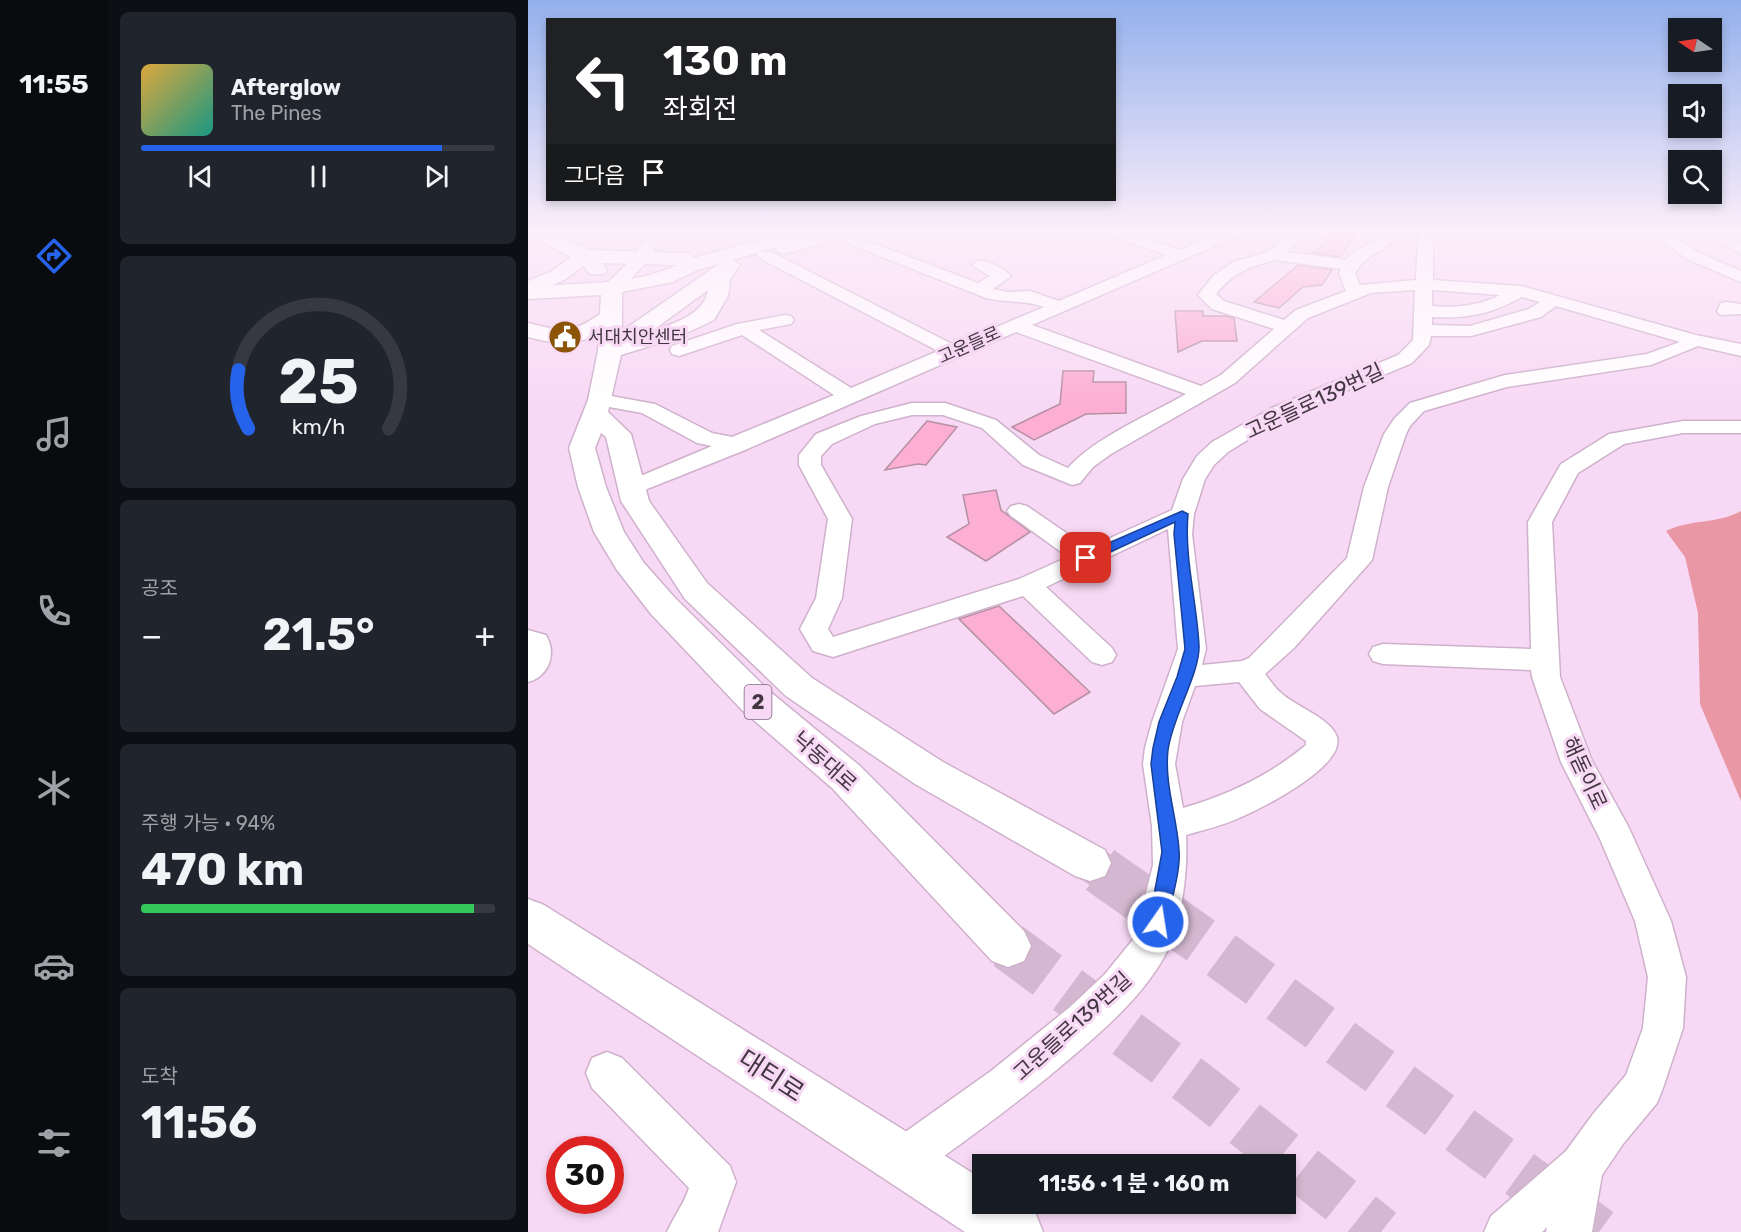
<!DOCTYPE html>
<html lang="ko">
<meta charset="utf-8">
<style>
body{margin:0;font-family:Rubik,"Noto Sans KR",sans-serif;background:#20242c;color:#f1f3f6;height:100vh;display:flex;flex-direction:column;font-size:22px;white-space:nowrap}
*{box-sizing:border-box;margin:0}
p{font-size:20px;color:#9ea1a6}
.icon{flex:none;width:33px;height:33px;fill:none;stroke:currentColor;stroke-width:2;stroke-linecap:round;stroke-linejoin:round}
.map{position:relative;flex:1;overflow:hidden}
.panel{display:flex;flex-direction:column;gap:12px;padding:12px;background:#0d0f14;width:420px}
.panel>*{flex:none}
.guide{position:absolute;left:18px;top:18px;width:570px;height:183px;border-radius:0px;box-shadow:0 3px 9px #0003;background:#202124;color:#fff;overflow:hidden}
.needle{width:39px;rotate:283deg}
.tools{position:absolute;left:1140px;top:18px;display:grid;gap:12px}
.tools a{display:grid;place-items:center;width:54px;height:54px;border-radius:0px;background:#171b24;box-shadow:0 3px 9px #0003;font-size:30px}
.speed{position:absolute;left:18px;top:1136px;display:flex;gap:12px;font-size:30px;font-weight:700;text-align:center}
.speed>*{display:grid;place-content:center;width:78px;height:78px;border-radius:50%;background:#171b24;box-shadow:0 3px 9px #0003;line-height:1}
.speed .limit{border:9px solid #d22;background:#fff;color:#111}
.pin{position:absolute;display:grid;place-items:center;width:51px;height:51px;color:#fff;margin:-26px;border-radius:12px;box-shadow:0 3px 9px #0006}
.me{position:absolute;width:66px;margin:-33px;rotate:13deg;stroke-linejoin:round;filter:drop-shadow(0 0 4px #0008)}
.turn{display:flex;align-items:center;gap:21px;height:126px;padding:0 18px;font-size:27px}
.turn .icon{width:78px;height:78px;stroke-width:2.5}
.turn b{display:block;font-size:42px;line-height:51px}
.then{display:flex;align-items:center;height:57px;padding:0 18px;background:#0003;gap:12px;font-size:22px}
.big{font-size:45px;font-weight:700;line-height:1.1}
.panel .widget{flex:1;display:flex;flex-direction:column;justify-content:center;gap:9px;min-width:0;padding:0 21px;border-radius:9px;background:#20242c}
.panel .dial{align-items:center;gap:0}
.dial svg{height:156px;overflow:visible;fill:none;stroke:#363941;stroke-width:7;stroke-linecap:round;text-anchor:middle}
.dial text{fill:#f1f3f6;stroke:none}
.song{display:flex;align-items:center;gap:18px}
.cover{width:72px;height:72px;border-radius:9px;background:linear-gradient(135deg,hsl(40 70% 55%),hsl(170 70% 35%))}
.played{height:6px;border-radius:3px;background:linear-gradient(90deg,#2563eb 85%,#363941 85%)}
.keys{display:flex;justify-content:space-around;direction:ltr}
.heat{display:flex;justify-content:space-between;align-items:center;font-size:33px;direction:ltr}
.charge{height:9px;border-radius:4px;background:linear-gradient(90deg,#34c759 94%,#363941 0)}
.trip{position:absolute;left:444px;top:1154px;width:324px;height:60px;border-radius:0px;background:#171b24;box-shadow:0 3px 9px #0003;font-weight:700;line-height:60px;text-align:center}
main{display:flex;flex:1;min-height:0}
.tabs{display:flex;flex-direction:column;width:108px;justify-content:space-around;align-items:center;background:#090b0e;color:#9ea1a6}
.tabs .icon{width:42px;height:42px}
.tabs .selected{color:#2563eb}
.tabs b{font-size:27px;color:#f1f3f6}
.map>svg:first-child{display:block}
</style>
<main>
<nav class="tabs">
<b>11:55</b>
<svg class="icon selected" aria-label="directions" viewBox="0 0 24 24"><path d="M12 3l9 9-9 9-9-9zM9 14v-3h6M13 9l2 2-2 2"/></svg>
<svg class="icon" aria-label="music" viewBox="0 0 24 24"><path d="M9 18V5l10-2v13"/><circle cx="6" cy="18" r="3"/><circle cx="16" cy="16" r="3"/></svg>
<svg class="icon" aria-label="phone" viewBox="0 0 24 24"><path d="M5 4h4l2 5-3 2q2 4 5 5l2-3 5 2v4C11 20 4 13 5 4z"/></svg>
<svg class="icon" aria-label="climate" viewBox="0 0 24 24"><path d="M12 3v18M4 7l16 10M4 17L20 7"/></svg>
<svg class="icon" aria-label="car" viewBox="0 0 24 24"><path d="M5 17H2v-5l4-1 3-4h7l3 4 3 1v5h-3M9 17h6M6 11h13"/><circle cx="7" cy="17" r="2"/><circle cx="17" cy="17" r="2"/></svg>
<svg class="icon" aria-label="filters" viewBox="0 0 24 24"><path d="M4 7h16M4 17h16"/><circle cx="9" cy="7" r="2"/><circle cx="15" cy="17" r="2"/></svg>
</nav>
<section class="panel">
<div class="widget">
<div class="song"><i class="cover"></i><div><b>Afterglow</b><p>The Pines</p></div></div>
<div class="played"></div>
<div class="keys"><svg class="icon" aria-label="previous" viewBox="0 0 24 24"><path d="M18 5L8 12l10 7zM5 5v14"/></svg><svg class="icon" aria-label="pause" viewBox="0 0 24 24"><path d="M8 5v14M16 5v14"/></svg><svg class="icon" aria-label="next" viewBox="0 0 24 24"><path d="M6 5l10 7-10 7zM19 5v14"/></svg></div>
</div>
<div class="widget dial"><svg viewBox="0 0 100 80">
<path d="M14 69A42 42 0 1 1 86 69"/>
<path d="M14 69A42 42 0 0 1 9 39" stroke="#2563eb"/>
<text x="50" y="56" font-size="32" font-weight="700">25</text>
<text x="50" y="72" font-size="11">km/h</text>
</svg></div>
<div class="widget"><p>공조</p>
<div class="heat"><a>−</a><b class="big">21.5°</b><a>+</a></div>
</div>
<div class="widget"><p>주행 가능 · 94%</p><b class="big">470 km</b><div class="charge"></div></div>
<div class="widget"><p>도착</p><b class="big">11:56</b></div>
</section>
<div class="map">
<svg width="1213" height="1232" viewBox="0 0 1213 1232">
<rect width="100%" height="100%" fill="#f8d9f5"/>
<path fill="#e996a5" d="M1213,511V801L1172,704L1170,613L1157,557L1138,531C1162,519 1190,524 1213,511Z"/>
<path fill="#fcaed4" stroke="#b490a1" stroke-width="1.5" d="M803,232H829L812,257L784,253L789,251Z
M770,265L804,270L794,285L775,287L751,308L726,302Z
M647,311H675V316H697L706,318L709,341H674L650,352Z
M535,371H566L565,382H598V413L558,414L506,440L484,427L532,404Z
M399,421L429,427L398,465L390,464L357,470Z
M468,490L473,510L502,532L458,561L419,537L441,524L435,495Z
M471,606L562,692L526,714L431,619Z"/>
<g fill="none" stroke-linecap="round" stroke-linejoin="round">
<path stroke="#d4b8d1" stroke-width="37" stroke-dasharray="37 19" stroke-linecap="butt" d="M562,863L574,871"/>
<path stroke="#d4b8d1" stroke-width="49" stroke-dasharray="49 25" stroke-linecap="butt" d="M572,870L682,947L1071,1232
M480,946L668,1085L853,1232"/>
<defs>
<path id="minor" d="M120,232H135L119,262L90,292H78L76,288L78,284L106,257Z
M579,232H600L652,250L695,232H715L712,235L504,325L673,386L693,375L746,329L684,309L670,295L685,276L705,262L740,252L763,232H780L759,252L818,260C827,247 847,246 855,232H869C861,252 840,251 827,273L832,285L888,280L890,232H905V280L993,286L1168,335L1213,344V356L1170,346L1123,365L979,387L896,411L882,426L878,434L860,487L844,560L766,648L737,674C742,680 746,687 752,692C766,706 803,718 809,737C817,767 734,808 711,818C694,826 675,830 658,835C660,871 654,927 635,959C613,997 578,1028 545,1056C495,1099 443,1137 389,1175L374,1182L359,1175L352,1160L359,1145L463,1071L542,1007L577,974L607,937L625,865L624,826L615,764L617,748L624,722L650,649L640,529L518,587L584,648L588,655L584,662L574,665L564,662L495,596L305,657L285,651L272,629L288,598L300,519L271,465V455L288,434L333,416L384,403H417L468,420L511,455L540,468C566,438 623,414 658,394L488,332L217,450L104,495L96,493L92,488L96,483L184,446L169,443L114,413L65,404L62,400L65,396L72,394L127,404L184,433L204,437L306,395L214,335L151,356L144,354L142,350L144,346L209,324L257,315L263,316L266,320L263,324L231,330L323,388L410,351L231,258L229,255L231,252H243L426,345L516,307C497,300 478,303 458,298L316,242L313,239L316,236H326L450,283L462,276L444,265L452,260C462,263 477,268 483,276L465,289L479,292L502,291L531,301L638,255L581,235ZM747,260L813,269L811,273L818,291L768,310L756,320L696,301L688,294C706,272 721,267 747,260ZM887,290L885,340L870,355L744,408L684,442L669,456L655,479L644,510L560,548L499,506L491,504L483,506L479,511L483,516L540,557L491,579L305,637L300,629L314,598L324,519L293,465V456L304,444L347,424L384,415H415L454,428L495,465L544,485L552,483L565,467L583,454L707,383L780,318L843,293ZM904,290L972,295C950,306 929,308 904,306ZM994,297L1012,302L1001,309L942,326L904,325V317C940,319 963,314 994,297ZM1028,306L1152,342L1119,354L977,375L882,403L866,419L856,434L836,487L819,558L721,658L714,661L674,665L678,649L664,534L666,514L677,479L686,465L700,452L758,416L884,363L901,345L903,336H943L1013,317ZM711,682L732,709L778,741V745C742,775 700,795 655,808L647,764L654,722L667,686Z
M1121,232H1139L1171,253L1213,271V282L1159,259Z
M1178,232H1196L1213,242V254Z
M1199,302L1213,304V314L1192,315L1189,311L1193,303Z
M1155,421H1213V433H1155L1096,444L1050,473L1024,522L1032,677L1064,761L1100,826L1143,921L1158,977L1155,1028L1135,1088L1129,1103L1095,1144L1074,1175L1064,1232H1018L1019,1227L1014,1232H956L963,1216L1038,1151L1065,1114L1098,1075L1115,1028L1120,977L1107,921L1072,839L1033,762L1004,677L1003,670L855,664L845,661L841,654L845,647L855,644L1003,649L1000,522L1030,469L1033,464L1081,434Z
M0,630L18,635C29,654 21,676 0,682Z
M79,1052L94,1058L202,1166L208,1182L190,1232H139C146,1216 156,1204 161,1188L64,1088L58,1073L64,1058Z"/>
<path id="major" d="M0,232H23L61,250L157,253L164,255L166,258L259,232H319L317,236L257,254L250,252L248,247L205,260L212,265L202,279L200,296L186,320L148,338L93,355L80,412L103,434L121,501L179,583L284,678L415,762L577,850L583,863L577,876L562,881L547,876L387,784L258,696L157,599L93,501L78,437L73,433L67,448L78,487L96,532L116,563L147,598L240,690L332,766L496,931L503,946L496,961L480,967L464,961L304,788L214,710L123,614L89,570L66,532L50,487L41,448L60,400L70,351L71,334C47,346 25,344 0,337V323C32,331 45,334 72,314L73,295L0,299V281L24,271L43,257L2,236ZM74,263L149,265C111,283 66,283 25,285L38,279L55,266L62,274H76L79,270ZM191,264L100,327L97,332L102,337L94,340V292L145,282L169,270ZM180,290C177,314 145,324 124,331Z
M0,899L16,905L454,1179V1203H492L507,1212L515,1232H437L0,944Z"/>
</defs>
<use href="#minor" stroke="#ceb1cb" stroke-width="3"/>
<use href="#major" stroke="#ceb1cb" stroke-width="3"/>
<use href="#minor" fill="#fff" fill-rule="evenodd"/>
<use href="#major" fill="#fff" fill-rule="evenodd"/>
</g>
<linearGradient id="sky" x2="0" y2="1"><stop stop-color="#93b0ec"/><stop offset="0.57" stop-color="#fceefa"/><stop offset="1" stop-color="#fceefa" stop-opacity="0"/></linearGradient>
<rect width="1213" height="404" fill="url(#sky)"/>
<path fill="#2563eb" stroke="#184099" stroke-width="1.5" d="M654,511L660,514C656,558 669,602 671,646C672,673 644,718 640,750C636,783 649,817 651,850C653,870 643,901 639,922L637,928L630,930L623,928L621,922L634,852L623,764L625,748L631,722L649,677L657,649L646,534L647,522L563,561H553L552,558L553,555Z"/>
<defs>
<symbol id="civic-disc" viewBox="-11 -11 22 22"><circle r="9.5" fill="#8b5406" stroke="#f8d9f5"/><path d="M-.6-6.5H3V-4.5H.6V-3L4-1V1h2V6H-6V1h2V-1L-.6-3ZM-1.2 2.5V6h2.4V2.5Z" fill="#fff"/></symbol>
</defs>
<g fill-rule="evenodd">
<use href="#civic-disc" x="18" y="318" width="38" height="38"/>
</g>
<g text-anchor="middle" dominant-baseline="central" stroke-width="6" stroke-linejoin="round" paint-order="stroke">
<g font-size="18" fill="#423641" stroke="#f8d9f5" text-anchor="start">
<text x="60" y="337">서대치안센터</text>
</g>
<g font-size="18" fill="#423641" stroke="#f8d9f5">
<text transform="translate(441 345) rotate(-24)">고운들로</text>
</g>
<rect fill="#f8d9f5" stroke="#796777" stroke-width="1.5" x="216.5" y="685" width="27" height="34" rx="4.5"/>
<g font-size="20" font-weight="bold" fill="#423641">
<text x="230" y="702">2</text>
</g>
<g font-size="21" fill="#423641" stroke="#f8d9f5">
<text transform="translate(786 401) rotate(-25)">고운들로139번길</text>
<text transform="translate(297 761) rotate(42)">낙동대로</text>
<text transform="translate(1057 773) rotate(65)">해돋이로</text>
<text transform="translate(544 1026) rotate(-42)">고운들로139번길</text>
</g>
<g font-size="26" fill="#423641" stroke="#f8d9f5">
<text transform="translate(243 1076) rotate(33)">대티로</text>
</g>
</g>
</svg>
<div class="tools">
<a><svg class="needle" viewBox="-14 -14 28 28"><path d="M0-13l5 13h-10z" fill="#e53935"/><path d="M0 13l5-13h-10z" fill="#9ea1a6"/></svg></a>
<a><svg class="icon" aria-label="sound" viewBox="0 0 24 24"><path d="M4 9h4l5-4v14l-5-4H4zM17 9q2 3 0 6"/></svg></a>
<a><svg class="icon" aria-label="search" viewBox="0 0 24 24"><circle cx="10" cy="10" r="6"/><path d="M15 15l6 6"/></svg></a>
</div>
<div class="speed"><div class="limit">30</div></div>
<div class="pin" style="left:558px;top:558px;background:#d93025"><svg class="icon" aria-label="arrive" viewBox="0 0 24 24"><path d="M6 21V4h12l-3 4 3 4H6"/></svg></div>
<svg class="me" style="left:630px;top:922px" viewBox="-20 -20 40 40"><circle r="17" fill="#2563eb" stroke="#fff" stroke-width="3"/><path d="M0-11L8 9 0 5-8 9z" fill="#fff"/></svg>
<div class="trip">11:56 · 1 분 · 160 m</div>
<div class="guide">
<div class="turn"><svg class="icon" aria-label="left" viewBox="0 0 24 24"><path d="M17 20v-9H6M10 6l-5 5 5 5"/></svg><div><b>130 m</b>좌회전</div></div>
<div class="then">그다음<svg class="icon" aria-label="arrive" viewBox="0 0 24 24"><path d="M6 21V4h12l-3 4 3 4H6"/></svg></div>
</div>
</div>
</main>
